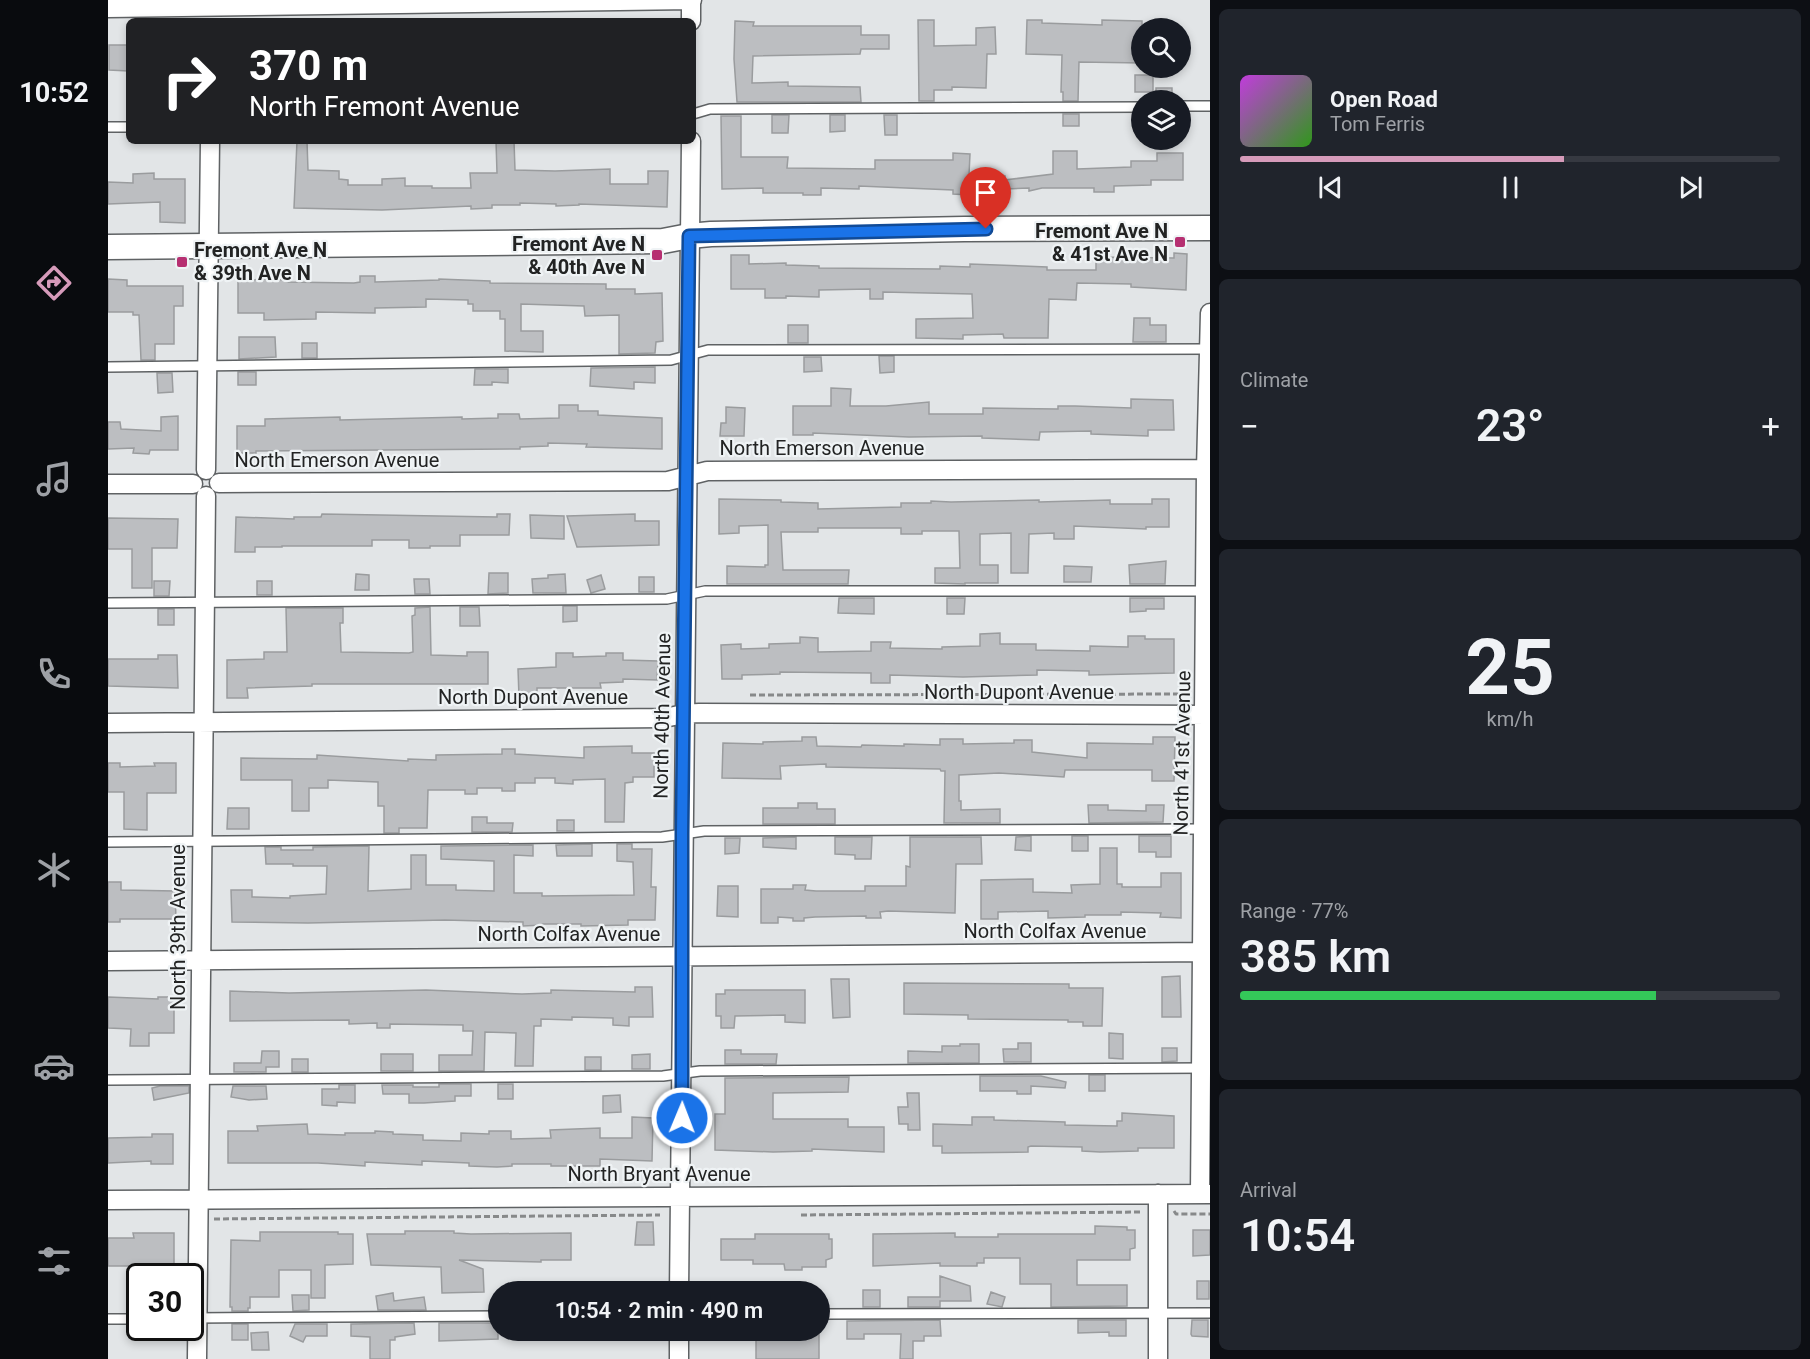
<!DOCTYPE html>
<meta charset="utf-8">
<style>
body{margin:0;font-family:Roboto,sans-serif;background:#20242c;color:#f1f3f6;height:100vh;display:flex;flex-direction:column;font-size:22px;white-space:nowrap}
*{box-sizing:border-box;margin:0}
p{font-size:20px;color:#9ea1a6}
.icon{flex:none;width:33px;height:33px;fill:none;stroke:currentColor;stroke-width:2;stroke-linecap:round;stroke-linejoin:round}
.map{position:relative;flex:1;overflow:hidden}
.panel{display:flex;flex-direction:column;gap:9px;padding:9px;background:#0d0f14;width:600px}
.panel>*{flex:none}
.guide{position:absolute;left:18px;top:18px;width:570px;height:126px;border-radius:9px;box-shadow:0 3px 9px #0003;background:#202124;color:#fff;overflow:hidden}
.tools{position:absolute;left:1023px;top:18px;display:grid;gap:12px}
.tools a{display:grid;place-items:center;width:60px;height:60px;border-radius:50%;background:#171b24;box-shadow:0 3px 9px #0003;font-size:30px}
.speed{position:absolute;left:18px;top:1263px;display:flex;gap:12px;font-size:30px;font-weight:700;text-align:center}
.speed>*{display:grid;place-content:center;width:78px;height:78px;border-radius:50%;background:#171b24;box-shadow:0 3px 9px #0003;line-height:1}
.speed .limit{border:3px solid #111;border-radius:9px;background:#fff;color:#111}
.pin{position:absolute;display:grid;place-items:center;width:51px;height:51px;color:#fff;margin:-62px -26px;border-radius:50% 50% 50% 0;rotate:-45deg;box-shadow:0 0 6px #0007}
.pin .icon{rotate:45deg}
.me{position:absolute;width:66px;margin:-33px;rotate:1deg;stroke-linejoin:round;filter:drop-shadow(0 0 4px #0008)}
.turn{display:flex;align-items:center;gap:21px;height:126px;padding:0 24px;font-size:27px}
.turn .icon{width:78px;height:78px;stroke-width:2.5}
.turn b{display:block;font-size:42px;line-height:51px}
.big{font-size:45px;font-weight:600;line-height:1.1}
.panel .widget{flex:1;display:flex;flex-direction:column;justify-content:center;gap:9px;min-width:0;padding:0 21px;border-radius:9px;background:#20242c}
.panel .dial{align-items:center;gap:0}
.dial b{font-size:78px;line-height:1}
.song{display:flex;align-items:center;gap:18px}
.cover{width:72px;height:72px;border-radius:9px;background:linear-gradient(135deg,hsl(290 70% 55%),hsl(110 70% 35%))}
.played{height:6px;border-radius:3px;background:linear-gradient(90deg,#d69bba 60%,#363941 60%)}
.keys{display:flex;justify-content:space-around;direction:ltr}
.heat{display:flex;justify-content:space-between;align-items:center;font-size:33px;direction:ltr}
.charge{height:9px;border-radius:4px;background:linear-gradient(90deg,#34c759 77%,#363941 0)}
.trip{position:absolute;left:380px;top:1281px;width:342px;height:60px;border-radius:30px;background:#171b24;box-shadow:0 3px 9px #0003;font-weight:600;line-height:60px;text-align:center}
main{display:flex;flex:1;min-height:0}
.tabs{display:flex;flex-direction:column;width:108px;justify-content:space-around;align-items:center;background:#090b0e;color:#9ea1a6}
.tabs .icon{width:42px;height:42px}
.tabs .selected{color:#d69bba}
.tabs b{font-size:27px;color:#f1f3f6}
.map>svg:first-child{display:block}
</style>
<main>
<nav class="tabs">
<b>10:52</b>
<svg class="icon selected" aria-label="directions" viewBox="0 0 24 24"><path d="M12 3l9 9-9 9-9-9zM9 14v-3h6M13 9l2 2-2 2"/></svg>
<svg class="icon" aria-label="music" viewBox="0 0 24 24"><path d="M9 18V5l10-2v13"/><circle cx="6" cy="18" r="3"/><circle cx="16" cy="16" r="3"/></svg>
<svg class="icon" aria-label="phone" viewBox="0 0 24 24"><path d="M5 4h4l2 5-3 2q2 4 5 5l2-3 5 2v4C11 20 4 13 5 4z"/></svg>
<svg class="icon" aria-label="climate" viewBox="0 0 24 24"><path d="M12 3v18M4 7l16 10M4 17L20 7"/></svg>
<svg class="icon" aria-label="car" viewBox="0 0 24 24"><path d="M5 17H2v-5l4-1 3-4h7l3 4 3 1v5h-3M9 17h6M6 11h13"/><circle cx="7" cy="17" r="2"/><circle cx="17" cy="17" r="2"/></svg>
<svg class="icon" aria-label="filters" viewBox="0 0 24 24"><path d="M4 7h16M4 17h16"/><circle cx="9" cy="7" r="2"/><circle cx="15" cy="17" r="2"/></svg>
</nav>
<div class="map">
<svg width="1102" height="1359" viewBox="0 0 1102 1359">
<rect width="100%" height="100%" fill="#e2e5e7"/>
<path fill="#bcbec1" stroke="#9a9c9e" stroke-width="1.5" d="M810,20H826V46L868,45V28L887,27L888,54H879L878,88L844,87V90H826V101H811Z
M919,20H934V23L994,25V20L1034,21V63L971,62L970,101H955V92H953L954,55L918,54Z
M627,21L646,22L645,26H753V35H781V49H753L752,54L645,56L644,83L680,82V86L752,87L753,102H629L626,59Z
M1,45H21L20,71L1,70Z
M1027,75H1045V92H1027Z
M1048,88H1064V100H1048Z
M955,114H971V126H955Z
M664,115H681L680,133H664Z
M722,115H737V131L722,132Z
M776,115H789V135H777Z
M613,116H633V157H680L679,168L767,169V160H845V153L862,154L861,175L897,176V192L861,191V195L845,194V190L751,186V189L713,188V195H695V193H655V188L614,189Z
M189,141H199L200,170L231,171V179L240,180V185H274V179L297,178V186H324V188H363L362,173H389L388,141H406L407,170L447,171L502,169V184H540V171H560L559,207L471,204V205L448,206V204L412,203V205H384V208L363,209V206L274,210L186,208Z
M945,151H969V169L1023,167V161H1049V153H1075V180H1043V185L1006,186V192H986V188H934L921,191V188L898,189L897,180L945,174Z
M46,173V179H77V223L52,222V202L0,204V182L25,183V174Z
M1066,253L1079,254L1078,290L1023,287V284L969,283L968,300L941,299L940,338H896L895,334L855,335V339L808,338V319L865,318L864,294L775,292V299H762V289L711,290V297L678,296V298H657V289H623V255H641V264L678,263V265L711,266V268L832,269V266L862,267V264L939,267V270H988V257L1066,258Z
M252,276H267V282L331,280V279L382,281V283L498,284V289H527V294L554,293L555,341L548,342L547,353L511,354V315L477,316L476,306L413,304V331H435V352L397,351V319H392V311H365V304H360V300L318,299V307L267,308V313L208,312V319L156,320V313H130V281L157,279L178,280V282L246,283L252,282Z
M0,279L19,280V286H75V306H66V344H47V360H33L31,315H25V312H0Z
M1026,318H1042V325H1058V342H1025Z
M680,325H700V343H680Z
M131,337H167L168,357L131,359Z
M194,343H209V358H194Z
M771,356H786V372L772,373Z
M696,357H713L714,371L696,372Z
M547,367V383L526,382V389L482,386L483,368Z
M367,369H400V383L384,382V385H366Z
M130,372H148V385H130Z
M49,373H64L65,392L50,393Z
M723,388L743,389L742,406H778L821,402V414H875V408L950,409V406H967L1023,408V399L1065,400L1066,430H1040V436L983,434V431L932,432L931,440L874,438V436L801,437L705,433V435H685V406H723Z
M451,405H470V411H490V415L554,418V449L478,447L479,444L440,443V446L412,447V449L148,451V453H129V426H157V419L232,417V420L354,417V419L390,418V414H411L412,419L451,418Z
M618,407L637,408L636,436H612L613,423H618Z
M70,416V450H42L41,454L25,453L26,448L0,449V422H12L13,429L53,431V417Z
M611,499L673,500V502L710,503V509L793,507V503H823V501L843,502L931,500V502L1002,500V504H1044V499H1061V527H1038V529L966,526V539H946V533L921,534L920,573H903V533L872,534V565H890V583H857V584L827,583V568H852L851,531H814V534H793V528H710V532H673L675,570H741L740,584H619V566L657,567V565H660V525L631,526V533L611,534Z
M214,514L389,517V514H402L401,535H352V546H322V548H301V540H264V546H174V547H147V552H127L128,517L186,519V517H213Z
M527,514V521H551V545L469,547L459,516Z
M422,515L456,516V539L423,538Z
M0,518L70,519L69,548H44V588H24V549H0Z
M1058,561L1057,584H1022L1021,565Z
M956,566L984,567L983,582H956Z
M381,573H400V593L380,594Z
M248,574L261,575V590H247Z
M457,574L458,593H425L424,579L440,578V575Z
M493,575L497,589L483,593L479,580Z
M531,577H546V592H531Z
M306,579H321L322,594H307Z
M46,581H62L61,596H46Z
M149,581H164V595H149Z
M731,598H766V614L730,613Z
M839,598H857L856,614H839Z
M1022,598H1056V609H1038V611L1022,612Z
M455,606H469V621L455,622Z
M322,607L323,655L359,656V652H380V684H204V686L139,688L140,698H119V660L156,659V652H179L178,608H235V623H232L233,652L301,653L305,652L304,616L307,615V608Z
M352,607H371L372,626H352Z
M50,609H66V625H50Z
M892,633V644H928V650L982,651V646L1020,647V636H1037V639H1066V673L981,675V671L929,670V675L855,677L782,675V683H763V673L672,672V674L634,675V679H614L613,645L633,644V649L661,648V644L692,643V637L710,638V652L763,651V642H783L782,648L834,649V647L872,646V634Z
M448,653H465V657L498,656V653H515V660L550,661L549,680L515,679V682L492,683L493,688H429V696L411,697L410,669L448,667Z
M50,655H69L70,688L0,686V659H50Z
M694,737H708L709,746L753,747L754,745L796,746V744L832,745V739H855V744L906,743V740H924V752L979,758V743L1045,744V737H1067L1066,781H1044V770H957L956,777L891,773L851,775V801H853V810L892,809V823H836L837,771H833L832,769L718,767V764L672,766L673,779L614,778L615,743L655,744V742L694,741Z
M524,746V753H546V777H525V782L517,783L516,822H497V779L465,780V784L447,783V778H427V783H407V791H394V788H369V794H357V790H320L319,828H291V833H276V806H270V782L220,780V788H201V811H184V780H133V758L209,759V755L300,761V759L328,760V755L394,754V749H407V754L476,758V747Z
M0,763H12V767L47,766L46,763H68V793H39V830L16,829V792H0Z
M690,803H709V809H727V824H655V808H690Z
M980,805H1000V810L1038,811V805H1056L1055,822L981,823Z
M120,808H141V829H119Z
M364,817H379V823H405L404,832H364Z
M449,820H466V831H449Z
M923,836V851L907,850L908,837Z
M964,836H980V851H964Z
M1031,836H1063V857H1048V852H1031Z
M688,837V849L655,847V838Z
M727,837H764L763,859H747V855L727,854Z
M802,837H873L874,864H848L847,913L780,911L772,912L773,918H758V916L707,917L696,918V921H685V918L670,917V923H653V889H685V885H698L697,890L708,891H757V886H798V866L802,867Z
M617,838H632L631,853L617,854Z
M484,844V856H449L448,845Z
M509,844H524V849H544L543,887H548L547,920H520V925L473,926V924H435V925L415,926V922L337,920L200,923L124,922L123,890H144V897L182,898V896L218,894L219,866H185V864H158L157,847H173V850H205V847L261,846L260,891L303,889V855H318V885H348V890L386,891V861L333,859V846L425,845V856L406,855V893H434V896L526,895L525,862L509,861Z
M992,848H1009V884H1014V887H1053V873H1073V918L1052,917L1053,913L1013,912V915H977V917L940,918V911L890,912V919H873V880L925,879V892L964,893L963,885L992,884Z
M0,882H13V890L67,891L68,919H12V922H0Z
M610,886H630V917L609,916Z
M1072,976L1073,1017H1054V977Z
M723,979H741L742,1017L725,1018Z
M796,983L961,984V988H995L994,1026H975V1022H960V1020L860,1019V1015L796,1014Z
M527,987H544L545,1017H521V1026L505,1025V1018L464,1017V1020L433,1019V1026H426L425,1066H407L408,1033L377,1032L376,1071H331V1055H364L365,1031H355V1025L282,1024V1028H269V1023L241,1024V1020L122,1021V991L181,993L318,990L414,994L443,993V990L527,992Z
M617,990H697V1023L677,1022V1015L627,1016L626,1028H613V1016H608V994H617Z
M0,997L50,999V997H66V1033H41V1046H22L23,1029L0,1028Z
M1001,1033L1015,1034V1059L1001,1058Z
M910,1043H923V1062H896L895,1049H910Z
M852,1044H871V1063H800V1051L834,1052V1046H852Z
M1054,1048H1069V1061L1054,1062Z
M617,1050H633V1054H669L668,1064H617Z
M154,1051H171V1067H158V1072H126V1063H153Z
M273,1054H305V1071H273Z
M542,1054V1069H524V1055Z
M477,1057H493V1070H477Z
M184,1059H200V1072H184Z
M981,1075H997V1091H981Z
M872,1076H933L958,1082L957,1088L923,1086V1094H909V1091H872Z
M741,1077L740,1092L665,1093V1119H740V1127H776V1152L704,1149V1151L665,1152L607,1150V1114H617V1078Z
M331,1084H363V1096H347V1101L316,1103H301V1094H275L274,1085H305V1087H331Z
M390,1084H405V1099H390Z
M231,1085H247V1103L229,1102V1106L214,1105V1089H231Z
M52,1086H81V1093L46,1100L44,1088Z
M125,1086H158L159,1099L141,1100L123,1097Z
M799,1093H811L812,1130H800V1124H791L790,1107H800Z
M512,1095L513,1112L495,1113V1096Z
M1014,1113L1066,1116V1148H1030V1151L992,1152L974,1151V1147L923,1146L920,1147V1152L841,1153H834V1146H825V1124L864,1125V1117H886V1120L957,1122V1125L1009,1126V1121H1014Z
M524,1117L545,1118L544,1161L492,1159V1166H443V1164H404V1166L389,1167L361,1166V1163L314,1161V1165L257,1162V1166L210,1163H120V1131H150L149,1126L199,1124L200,1134L237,1135V1133H267V1131L285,1132V1134L315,1135V1140L353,1141V1133L381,1134V1131H403V1139L443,1138L442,1130L492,1128V1138H524Z
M44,1134H65V1164H43V1161L0,1163V1138L44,1137Z
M529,1222H545L546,1245H527Z
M987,1226L1019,1227V1230H1027V1248L1022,1249V1260H969V1285H1019V1306L943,1307V1284H912V1258H876V1263H869V1266H832V1263L765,1266V1234L847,1233V1237H890V1234H987Z
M1085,1230H1102V1255L1085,1256Z
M297,1231H346V1233L363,1234L463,1233V1260H433V1262L351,1260L375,1269L376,1292L334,1293L333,1267L263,1265L259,1234H297Z
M152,1232H230V1234H245V1264L217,1265V1298H203V1270H171V1297H142V1308H140V1311H124V1307H122L123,1240L152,1241Z
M25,1233H66V1266H0V1238H26Z
M647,1234H721V1239H724V1258L718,1260V1267H694V1270H677L676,1264H645V1260H613V1239H647Z
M832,1276L862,1286L863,1301H832V1307H800V1297H832Z
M1089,1281H1101V1299H1089Z
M755,1290H772V1307H755Z
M883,1292L897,1297L894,1307L879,1304Z
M285,1293L286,1301L316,1297L318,1310H270L268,1296Z
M184,1295H201V1310L185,1311Z
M832,1320L833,1336H816V1341H805V1359H792L793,1334H756V1339H739V1321Z
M970,1320H1018V1336H1001V1332L970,1333Z
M1084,1320H1100V1337L1084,1336L1083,1334Z
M306,1323L307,1334L287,1337V1340H282V1359H262V1337L243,1336V1324Z
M331,1323H390V1339L331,1341Z
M124,1324H140V1340H124Z
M187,1324H219V1336H198L195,1342L182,1336Z
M648,1330H711V1359H648Z
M160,1332L161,1350H144L143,1333Z"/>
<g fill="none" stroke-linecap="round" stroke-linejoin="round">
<defs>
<path id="service" d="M1072,106H1102
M585,114L602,109L1034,107
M0,127H21
M0,367L563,360L600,350L1102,349
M0,603L559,599L597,591H1098
M0,842L554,837L596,831L1098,829
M0,1080L555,1076L592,1071L1097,1068
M711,1314L1102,1313
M86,1318L390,1316
M0,1319H32"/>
<path id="minor" d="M583,0V21
M0,8L584,0
M98,470L102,141
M111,483L560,481L599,471L1102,469
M0,484H85
M0,723L556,718L576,714L591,713L1102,715
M0,961L1102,952
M1050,1194V1359
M1092,1194L1098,469L1102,313
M0,1200L1102,1194
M571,1292C575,908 577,524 583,141
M89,1359L98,496
M571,1359V1330"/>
<path id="tertiary" d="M0,247L555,241L581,236L603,234L856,229L1102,228"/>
</defs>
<use href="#service" stroke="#5f6264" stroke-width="12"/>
<use href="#minor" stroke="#5f6264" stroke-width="21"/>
<use href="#tertiary" stroke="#5f6264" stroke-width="27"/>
<path stroke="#87898a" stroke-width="3" stroke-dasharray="6 3" stroke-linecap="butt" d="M642,695L1079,694
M1066,1211L1068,1214H1102
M693,1215L1035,1212
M106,1219L552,1215"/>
<use href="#service" stroke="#fff" stroke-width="9"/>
<use href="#minor" stroke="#fff" stroke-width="18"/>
<use href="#tertiary" stroke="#fff" stroke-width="24"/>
</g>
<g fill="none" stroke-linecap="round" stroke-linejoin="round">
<defs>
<path id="route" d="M574,1118V834L581,236L878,229"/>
</defs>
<use href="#route" stroke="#114b97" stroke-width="15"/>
<use href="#route" stroke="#1a73e8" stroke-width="10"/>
</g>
<g fill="#b62f71" stroke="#eff3f5" stroke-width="2">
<rect x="1066" y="236" width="12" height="12" rx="3"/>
<rect x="543" y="249" width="12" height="12" rx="3"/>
<rect x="68" y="256" width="12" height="12" rx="3"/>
</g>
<g text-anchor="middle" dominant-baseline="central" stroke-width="4.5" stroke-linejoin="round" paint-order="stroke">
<g font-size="20" font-weight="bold" fill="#222323" stroke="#eff3f5" text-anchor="end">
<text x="1060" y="231">Fremont Ave N<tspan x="1060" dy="23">&amp; 41st Ave N</tspan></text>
<text x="537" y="244">Fremont Ave N<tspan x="537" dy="23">&amp; 40th Ave N</tspan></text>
<text x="86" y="250" text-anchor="start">Fremont Ave N<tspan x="86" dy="23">&amp; 39th Ave N</tspan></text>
</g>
<g font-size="20" fill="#222323" stroke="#eff3f5">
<text x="714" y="448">North Emerson Avenue</text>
<text x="229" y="460">North Emerson Avenue</text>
<text x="911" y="692">North Dupont Avenue</text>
<text x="425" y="697">North Dupont Avenue</text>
<text transform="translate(554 716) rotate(-89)">North 40th Avenue</text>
<text transform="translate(1074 753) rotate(-89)">North 41st Avenue</text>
<text transform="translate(70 927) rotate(-90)">North 39th Avenue</text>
<text x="947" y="931">North Colfax Avenue</text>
<text x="461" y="934">North Colfax Avenue</text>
<text x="551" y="1174">North Bryant Avenue</text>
</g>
</g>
</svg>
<div class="tools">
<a><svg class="icon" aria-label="search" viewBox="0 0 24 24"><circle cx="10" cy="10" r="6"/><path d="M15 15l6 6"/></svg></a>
<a><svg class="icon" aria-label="layers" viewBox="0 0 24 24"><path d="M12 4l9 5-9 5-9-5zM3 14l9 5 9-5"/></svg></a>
</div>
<div class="speed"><div class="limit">30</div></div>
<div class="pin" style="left:878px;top:229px;background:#d93025"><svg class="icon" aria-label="arrive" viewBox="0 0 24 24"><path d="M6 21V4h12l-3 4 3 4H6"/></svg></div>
<svg class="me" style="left:574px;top:1118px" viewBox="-20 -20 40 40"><circle r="17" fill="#1a73e8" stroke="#fff" stroke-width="3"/><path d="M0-11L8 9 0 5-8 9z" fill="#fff"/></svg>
<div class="trip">10:54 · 2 min · 490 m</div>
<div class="guide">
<div class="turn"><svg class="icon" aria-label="right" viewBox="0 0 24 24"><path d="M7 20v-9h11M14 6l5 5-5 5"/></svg><div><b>370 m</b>North Fremont Avenue</div></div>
</div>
</div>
<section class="panel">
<div class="widget">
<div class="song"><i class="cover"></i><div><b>Open Road</b><p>Tom Ferris</p></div></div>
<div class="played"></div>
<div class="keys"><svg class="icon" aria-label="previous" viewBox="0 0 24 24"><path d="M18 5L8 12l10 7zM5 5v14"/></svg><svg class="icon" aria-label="pause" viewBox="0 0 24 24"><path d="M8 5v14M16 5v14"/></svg><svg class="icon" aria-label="next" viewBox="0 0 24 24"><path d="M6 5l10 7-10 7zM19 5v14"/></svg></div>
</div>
<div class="widget"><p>Climate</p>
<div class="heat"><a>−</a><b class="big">23°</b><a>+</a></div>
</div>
<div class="widget dial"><b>25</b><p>km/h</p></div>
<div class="widget"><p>Range · 77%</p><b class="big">385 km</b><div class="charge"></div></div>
<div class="widget"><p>Arrival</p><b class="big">10:54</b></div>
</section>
</main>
